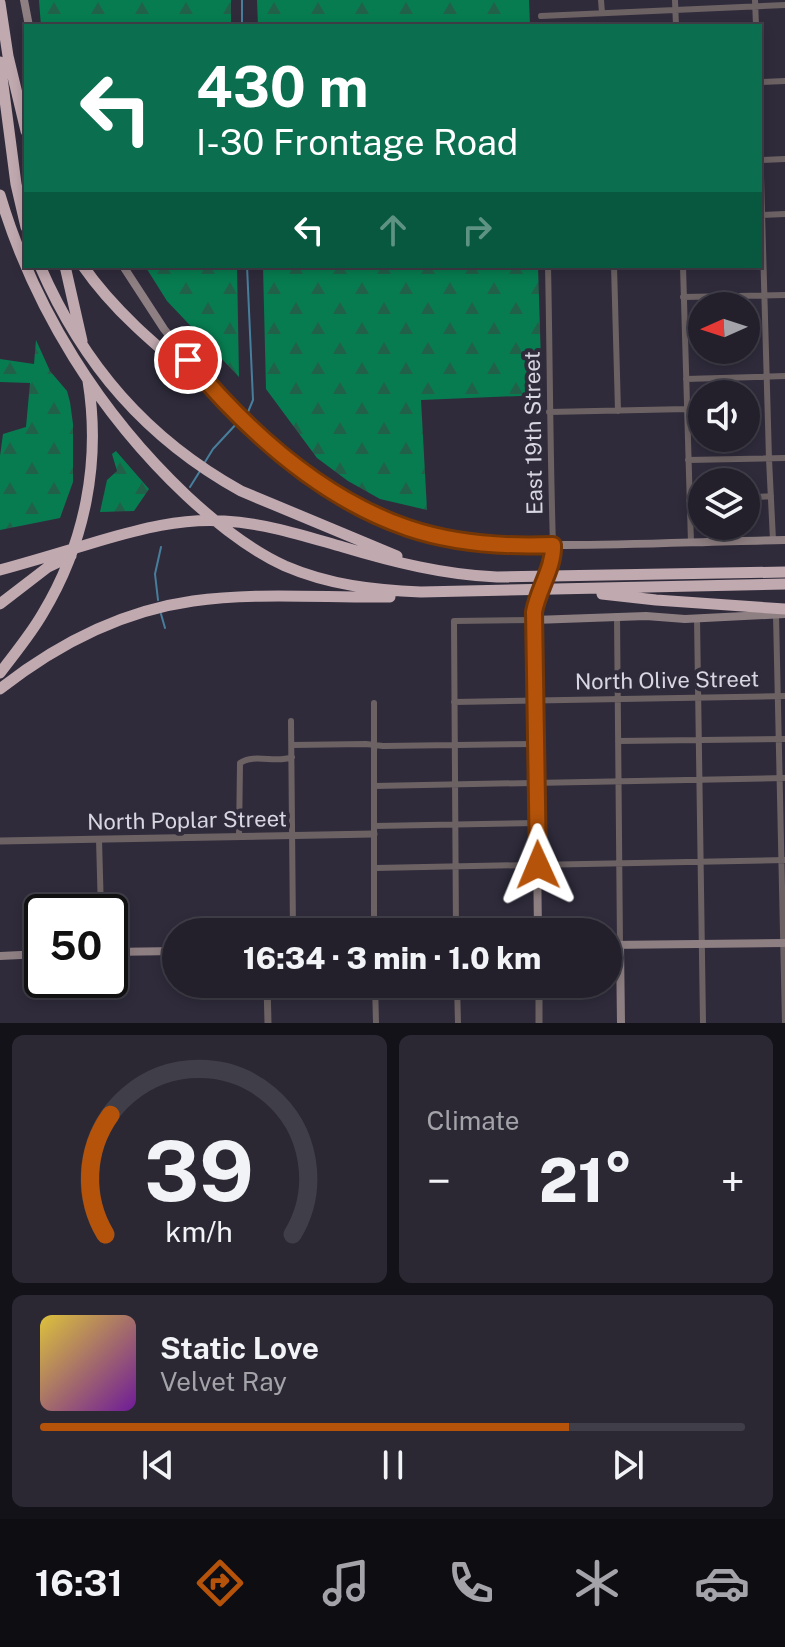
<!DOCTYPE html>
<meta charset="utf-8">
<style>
body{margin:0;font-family:"Public Sans",sans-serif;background:#2b2834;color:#f1f3f6;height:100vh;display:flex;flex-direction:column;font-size:30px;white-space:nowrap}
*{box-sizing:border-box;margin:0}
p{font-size:26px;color:#a3a3a9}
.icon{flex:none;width:44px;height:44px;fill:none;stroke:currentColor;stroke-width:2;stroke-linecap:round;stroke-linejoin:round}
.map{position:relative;height:1023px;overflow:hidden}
.sheet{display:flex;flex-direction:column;gap:12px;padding:12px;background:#131218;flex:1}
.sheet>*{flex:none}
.hud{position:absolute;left:24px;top:24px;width:738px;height:244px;border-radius:0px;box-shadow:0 4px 12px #0003,0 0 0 2px #403e48;background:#0b6e4f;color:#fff;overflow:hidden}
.needle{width:52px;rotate:267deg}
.fabs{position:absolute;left:688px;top:292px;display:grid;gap:16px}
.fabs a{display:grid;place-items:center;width:72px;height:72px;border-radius:50%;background:#23202c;box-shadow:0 4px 12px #0003,0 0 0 2px #403e48;font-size:40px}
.speed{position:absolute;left:24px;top:894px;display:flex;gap:16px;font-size:40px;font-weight:700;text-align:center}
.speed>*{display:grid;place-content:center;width:104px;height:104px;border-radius:50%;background:#23202c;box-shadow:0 4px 12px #0003,0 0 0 2px #403e48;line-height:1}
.speed .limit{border:4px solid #111;border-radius:12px;background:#fff;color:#111}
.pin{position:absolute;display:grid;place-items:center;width:68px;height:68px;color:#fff;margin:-34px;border:4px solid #fff;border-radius:50%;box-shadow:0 2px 8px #0007}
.me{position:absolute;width:88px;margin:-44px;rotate:359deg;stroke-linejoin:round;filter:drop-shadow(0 0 6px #0008)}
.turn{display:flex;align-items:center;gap:28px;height:168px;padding:0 40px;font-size:36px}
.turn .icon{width:104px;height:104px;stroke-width:2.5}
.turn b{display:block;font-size:56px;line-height:68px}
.lanes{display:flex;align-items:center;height:76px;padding:0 40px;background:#0003;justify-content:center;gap:40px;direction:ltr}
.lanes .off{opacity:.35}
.big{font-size:60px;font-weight:800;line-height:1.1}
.sheet .card{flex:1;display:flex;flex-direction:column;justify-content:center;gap:12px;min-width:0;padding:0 28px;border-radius:12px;background:#2b2834}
.sheet .dial{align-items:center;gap:0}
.dial svg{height:208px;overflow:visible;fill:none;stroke:#403e48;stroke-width:7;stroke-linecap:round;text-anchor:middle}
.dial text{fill:#f1f3f6;stroke:none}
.song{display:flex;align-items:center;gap:24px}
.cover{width:96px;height:96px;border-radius:12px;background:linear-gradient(135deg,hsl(50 70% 55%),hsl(280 70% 35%))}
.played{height:8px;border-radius:4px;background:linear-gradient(90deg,#b45309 75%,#403e48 75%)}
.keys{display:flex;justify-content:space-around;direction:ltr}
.heat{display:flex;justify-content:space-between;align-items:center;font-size:44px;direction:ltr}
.sheet .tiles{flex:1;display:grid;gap:12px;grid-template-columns:1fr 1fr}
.card:last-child{grid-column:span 2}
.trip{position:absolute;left:162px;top:918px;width:460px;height:80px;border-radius:40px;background:#23202c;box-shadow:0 4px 12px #0003,0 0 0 2px #403e48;font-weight:800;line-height:80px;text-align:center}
.tabs{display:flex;height:128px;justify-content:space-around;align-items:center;background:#0e0d12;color:#a3a3a9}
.tabs .icon{width:56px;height:56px}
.tabs .active{color:#b45309}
.tabs b{font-size:36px;color:#f1f3f6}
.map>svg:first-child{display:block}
</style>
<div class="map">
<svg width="785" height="1023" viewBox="0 0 785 1023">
<defs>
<pattern id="forest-firs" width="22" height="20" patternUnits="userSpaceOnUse" patternTransform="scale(2)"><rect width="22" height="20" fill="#077c50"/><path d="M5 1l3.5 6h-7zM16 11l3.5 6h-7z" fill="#21614a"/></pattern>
</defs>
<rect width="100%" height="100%" fill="#2f2b3b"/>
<path fill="url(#forest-firs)" d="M39,0H231V26H41Z
M257,0H529L530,26H258Z
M145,266H237L239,377L167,301Z
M263,266H538L542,395L421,400L427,510L380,499L348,481L317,458L266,389Z
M36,340L50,371L67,391L70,402L73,424V482L60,518L0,530V456L3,434L26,427L30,383L0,382V359L34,364Z
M116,451L149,489L134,511L100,512L107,480L117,471L112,454Z"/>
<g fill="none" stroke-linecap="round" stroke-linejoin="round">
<path stroke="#477e9c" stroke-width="2" d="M242,0V26
M243,416L248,412L253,400L247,266
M205,462L213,449L239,421
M190,487L200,471
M158,600L155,574L161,547
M161,614L165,628"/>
<path stroke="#6c6264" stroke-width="6" d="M601,0L602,13
M675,0L676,26
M755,0L756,26
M541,16L785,5
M760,82L785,81
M760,141L769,459L773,540
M760,160L785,159
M761,215L785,214
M548,266C550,359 550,452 553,545
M614,266L618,411
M683,266L691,543
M683,297L785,295
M686,379L785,376
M549,412L687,409
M688,460L785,458
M746,498L771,496
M689,501L702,500
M776,615L785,1023
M617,616L620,945
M697,618L703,1023
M454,702L785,696
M374,703V932
M291,721L293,932
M618,741L785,739
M292,745L366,744L383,746L536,744
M374,786L785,778
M374,826L537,823
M239,837L240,763C255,753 276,764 292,757
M99,839L101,912
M375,868L785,860
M456,932L454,621L534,620
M375,984L376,1023
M457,984L458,1023"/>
<path stroke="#6c6264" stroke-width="7" d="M0,841L374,834
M267,984L268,1023
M539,984V1023"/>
<path stroke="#8e7f82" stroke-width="8" d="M24,0L29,26
M123,266L164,329L209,385
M224,401C273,453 340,505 408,528C460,545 512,545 565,545C639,545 712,541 785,540
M534,620L646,616L685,619L785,614
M538,932L534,612C538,589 554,568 553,545
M608,945L785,943
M620,945L621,1023
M110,952L176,951
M0,956L42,954"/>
<path stroke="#c0a9af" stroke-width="11" d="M0,3L8,56L26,131
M0,62L16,184L26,227
M0,195C34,309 100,414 187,496C216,523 248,549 285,566C329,585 374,590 421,592L785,584
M40,266C83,365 147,439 241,491L397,556
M65,266L82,341
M83,266C121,321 176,361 226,404
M0,570C33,561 66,551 99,541C140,529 181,518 224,521C265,523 304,536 343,547C393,562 445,575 497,577L785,572
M602,594L656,600L785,609
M0,604L48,567L71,556
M0,673C15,653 31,634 43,613C85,543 101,462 88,381
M0,689C56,645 122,611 193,601C258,592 325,598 390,597"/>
</g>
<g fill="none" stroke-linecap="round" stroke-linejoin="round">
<defs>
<path id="route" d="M188,360C247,431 320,498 408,528C455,544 504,547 553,545C554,568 538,589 534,612L538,865"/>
</defs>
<use href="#route" stroke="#753606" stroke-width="20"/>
<use href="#route" stroke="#b45309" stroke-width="14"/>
</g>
<g text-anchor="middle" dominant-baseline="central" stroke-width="8" stroke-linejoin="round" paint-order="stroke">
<g font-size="22" fill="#d8d6e0" stroke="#2f2b3b">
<text transform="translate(533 433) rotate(-91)">East 19th Street</text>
<text transform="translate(667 680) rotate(-1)">North Olive Street</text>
<text transform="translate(187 820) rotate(-1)">North Poplar Street</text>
</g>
</g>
</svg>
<div class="fabs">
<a><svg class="needle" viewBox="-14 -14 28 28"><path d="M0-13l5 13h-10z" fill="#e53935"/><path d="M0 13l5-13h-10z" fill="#a3a3a9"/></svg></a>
<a><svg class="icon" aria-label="sound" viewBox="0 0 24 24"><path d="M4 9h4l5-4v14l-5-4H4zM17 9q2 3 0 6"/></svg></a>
<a><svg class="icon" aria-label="layers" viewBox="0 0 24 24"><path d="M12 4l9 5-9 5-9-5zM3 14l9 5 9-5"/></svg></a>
</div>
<div class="speed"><div class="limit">50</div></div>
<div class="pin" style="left:188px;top:360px;background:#d93025"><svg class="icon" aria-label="arrive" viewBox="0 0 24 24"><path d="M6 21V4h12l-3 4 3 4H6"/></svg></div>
<svg class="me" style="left:538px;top:865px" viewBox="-20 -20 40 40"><path d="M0-17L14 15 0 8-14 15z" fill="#b45309" stroke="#fff" stroke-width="4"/></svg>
<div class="trip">16:34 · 3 min · 1.0 km</div>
<div class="hud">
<div class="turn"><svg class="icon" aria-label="left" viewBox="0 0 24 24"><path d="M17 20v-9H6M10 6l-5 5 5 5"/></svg><div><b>430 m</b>I-30 Frontage Road</div></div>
<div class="lanes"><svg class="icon" aria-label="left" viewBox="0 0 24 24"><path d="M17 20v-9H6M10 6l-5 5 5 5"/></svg><svg class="icon off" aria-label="ahead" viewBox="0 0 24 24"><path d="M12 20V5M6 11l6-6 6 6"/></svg><svg class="icon off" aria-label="right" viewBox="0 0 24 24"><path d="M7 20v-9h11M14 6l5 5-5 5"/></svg></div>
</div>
</div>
<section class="sheet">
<div class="tiles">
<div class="card dial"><svg viewBox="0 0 100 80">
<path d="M14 69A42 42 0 1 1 86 69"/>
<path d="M14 69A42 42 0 0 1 16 23" stroke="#b45309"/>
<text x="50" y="56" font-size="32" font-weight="700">39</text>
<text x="50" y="72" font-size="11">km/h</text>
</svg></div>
<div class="card"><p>Climate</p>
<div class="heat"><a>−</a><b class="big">21°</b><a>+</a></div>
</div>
<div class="card">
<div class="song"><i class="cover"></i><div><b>Static Love</b><p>Velvet Ray</p></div></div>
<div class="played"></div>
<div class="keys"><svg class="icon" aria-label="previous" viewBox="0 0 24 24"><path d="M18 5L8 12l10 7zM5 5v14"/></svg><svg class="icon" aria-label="pause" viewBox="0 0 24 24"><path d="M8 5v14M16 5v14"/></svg><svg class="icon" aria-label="next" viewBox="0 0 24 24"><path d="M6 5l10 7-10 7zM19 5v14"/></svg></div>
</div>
</div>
</section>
<nav class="tabs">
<b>16:31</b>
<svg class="icon active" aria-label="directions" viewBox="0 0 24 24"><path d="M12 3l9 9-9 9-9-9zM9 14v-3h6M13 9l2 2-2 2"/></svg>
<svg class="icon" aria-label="music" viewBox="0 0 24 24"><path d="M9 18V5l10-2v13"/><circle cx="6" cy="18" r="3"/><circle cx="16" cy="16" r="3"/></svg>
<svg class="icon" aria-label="phone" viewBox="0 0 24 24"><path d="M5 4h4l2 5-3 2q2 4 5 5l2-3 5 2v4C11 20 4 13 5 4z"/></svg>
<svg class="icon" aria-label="climate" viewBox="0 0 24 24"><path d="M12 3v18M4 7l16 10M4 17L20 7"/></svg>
<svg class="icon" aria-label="car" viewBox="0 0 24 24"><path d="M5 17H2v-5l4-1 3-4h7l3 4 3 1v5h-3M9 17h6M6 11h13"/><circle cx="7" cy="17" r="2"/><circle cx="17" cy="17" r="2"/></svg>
</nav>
